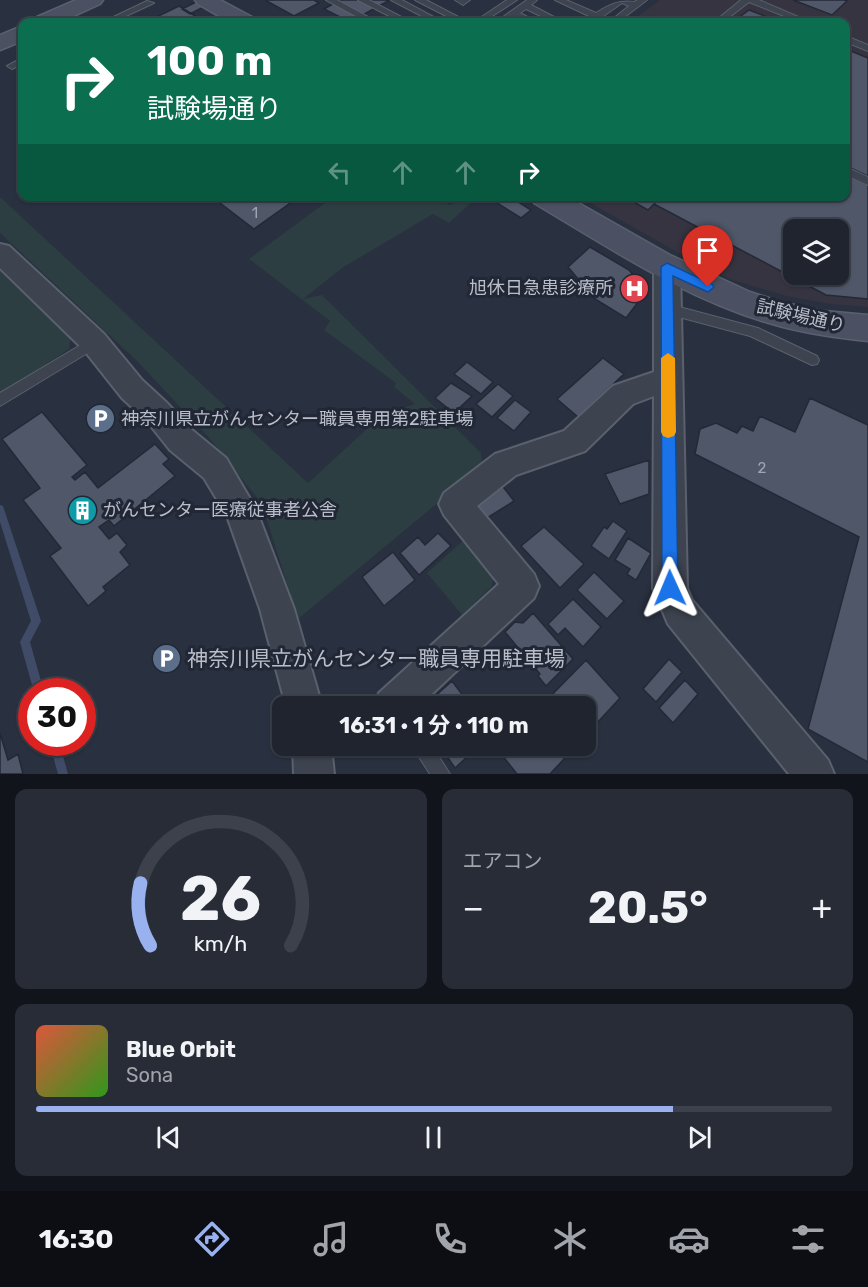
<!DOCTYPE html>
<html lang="ja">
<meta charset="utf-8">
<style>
body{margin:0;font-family:Rubik,"Noto Sans JP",sans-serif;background:#272c37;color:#f1f3f6;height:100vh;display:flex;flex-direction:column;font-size:22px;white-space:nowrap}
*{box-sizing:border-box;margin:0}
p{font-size:20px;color:#a1a4aa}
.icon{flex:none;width:33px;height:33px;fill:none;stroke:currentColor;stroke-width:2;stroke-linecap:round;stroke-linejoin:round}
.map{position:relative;height:774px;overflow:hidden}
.panel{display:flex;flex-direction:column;gap:15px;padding:15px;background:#11141a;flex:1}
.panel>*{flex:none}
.top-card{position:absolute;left:18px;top:18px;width:832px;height:183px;border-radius:12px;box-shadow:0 2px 4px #0004,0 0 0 2px #3c414b;background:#0b6e4f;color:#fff;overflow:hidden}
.tools{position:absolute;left:783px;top:219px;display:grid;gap:12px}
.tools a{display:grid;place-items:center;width:66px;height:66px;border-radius:12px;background:#1f242f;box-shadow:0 2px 4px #0004,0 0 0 2px #3c414b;font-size:30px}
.speed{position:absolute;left:18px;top:678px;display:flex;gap:12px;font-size:30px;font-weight:700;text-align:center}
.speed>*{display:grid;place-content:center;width:78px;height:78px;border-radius:50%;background:#1f242f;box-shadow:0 2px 4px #0004,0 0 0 2px #3c414b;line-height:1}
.speed .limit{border:9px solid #d22;background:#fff;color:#111}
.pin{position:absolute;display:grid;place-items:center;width:51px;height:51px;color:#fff;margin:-62px -26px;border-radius:50% 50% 50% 0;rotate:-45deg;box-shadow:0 0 6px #0007}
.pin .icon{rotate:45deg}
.me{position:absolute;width:66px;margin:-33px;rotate:359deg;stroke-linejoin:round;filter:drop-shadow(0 0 4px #0008)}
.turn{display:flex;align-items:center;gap:21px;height:126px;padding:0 30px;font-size:27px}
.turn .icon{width:78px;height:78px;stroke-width:2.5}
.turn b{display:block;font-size:42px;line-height:51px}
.lanes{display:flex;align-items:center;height:57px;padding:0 30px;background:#0003;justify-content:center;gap:30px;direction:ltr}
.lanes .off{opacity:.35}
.big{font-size:45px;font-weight:700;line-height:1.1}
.panel .widget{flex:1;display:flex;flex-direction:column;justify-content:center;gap:9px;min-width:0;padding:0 21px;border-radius:12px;background:#272c37}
.panel .dial{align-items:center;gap:0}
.dial svg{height:156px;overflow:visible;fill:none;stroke:#3c414b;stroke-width:7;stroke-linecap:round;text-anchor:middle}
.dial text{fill:#f1f3f6;stroke:none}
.song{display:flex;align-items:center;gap:18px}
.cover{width:72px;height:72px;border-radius:9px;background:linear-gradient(135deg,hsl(10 70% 55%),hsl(110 70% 35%))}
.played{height:6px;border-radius:3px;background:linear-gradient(90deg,#99b2ef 80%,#3c414b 80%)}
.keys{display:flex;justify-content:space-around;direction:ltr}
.heat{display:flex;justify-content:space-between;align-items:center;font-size:33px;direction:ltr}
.panel .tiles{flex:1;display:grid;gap:15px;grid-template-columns:1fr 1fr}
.widget:last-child{grid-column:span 2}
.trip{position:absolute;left:272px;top:696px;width:324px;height:60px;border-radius:12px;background:#1f242f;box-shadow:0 2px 4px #0004,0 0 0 2px #3c414b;font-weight:700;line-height:60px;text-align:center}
.tab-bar{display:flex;height:96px;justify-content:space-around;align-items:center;background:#0c0e13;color:#a1a4aa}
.tab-bar .icon{width:42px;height:42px}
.tab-bar .current{color:#99b2ef}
.tab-bar b{font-size:27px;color:#f1f3f6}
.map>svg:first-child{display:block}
</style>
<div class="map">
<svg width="868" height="774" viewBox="0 0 868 774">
<rect width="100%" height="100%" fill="#29303f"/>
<path fill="#373441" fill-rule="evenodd" d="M660,0H868V307L831,304L786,296L733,280L693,261L580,197L846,196V22H630ZM794,230H838V274H794Z"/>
<path fill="#2c3e41" d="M0,197L308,483L381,416L415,404L394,387L396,383L324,330L330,321L249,259L333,197H435L450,205L462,197H477L449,223L433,214L342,268L303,299L322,295L481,453L482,466L298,619L262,504L210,439L137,361L0,233Z
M0,266L71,335L69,349L0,395Z
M466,538L494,572L492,586L462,615L427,573Z"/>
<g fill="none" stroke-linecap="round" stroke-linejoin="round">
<path fill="#404c67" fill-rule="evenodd" d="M0,505L3,506L4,509L41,621L30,642L44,692H34L20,642L31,621L0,522Z
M49,742H59L68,774H58Z"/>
</g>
<path fill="#4f5768" stroke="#232937" stroke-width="1.5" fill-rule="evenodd" d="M200,0H217L190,14L182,9Z
M265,0H314L319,3L294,16Z
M340,0H386L388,1L350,22L324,9Z
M793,0H844L847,1L832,15Z
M179,6L205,22H146Z
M749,10L780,22H733Z
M846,49L868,58V176L846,166Z
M846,175L868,185V299L826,295L654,204L662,196H846ZM794,230H838V274H794Z
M211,196H300L254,229Z
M500,196H509L531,210L521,218L494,201Z
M623,196H662L648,210Z
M590,247L629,270L639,282L642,297L626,318L595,299L568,267Z
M603,358L624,374L578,417L557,399Z
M467,362L493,382L481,394L454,374Z
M451,383L472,396L454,413L435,398Z
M498,384L513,396L492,417L476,404Z
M810,398L868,425V762L808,729L859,537L695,454L700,429L716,423L737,433L742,426L753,431L760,416L795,432Z
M515,400L531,412L514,431L497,418Z
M42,412L87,465L72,477L75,480L85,472L98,488L155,444L169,459L163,464L175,476L114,526L109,520L99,527L109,539L117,533L127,545L120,552L130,565L103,587L106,591L88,606L50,556L61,548L23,500L40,488L2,439Z
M649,460V494L620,504L605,474Z
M500,483L514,501L487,518L476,504Z
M613,521L627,531L609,559L591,546L604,527L607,529Z
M544,527L584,564L560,588L521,546Z
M438,533L451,546L419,575L400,553L418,537L425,545Z
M628,538L651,553L636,580L627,574L630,569L615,560Z
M393,552L415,580L384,606L362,577Z
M594,572L624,601L607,619L577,590Z
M573,599L601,627L583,647L565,628L558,635L548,624Z
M533,613L573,659L546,686L538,676L540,674L505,632L515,622L523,623Z
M669,659L682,672L656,702L643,689Z
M586,660L620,698L585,736V706H541Z
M685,680L698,694L673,723L659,708Z
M452,681L470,705L468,706H424Z
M0,733L8,760L18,754L23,774H0Z
M446,746H479L455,768L442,749Z
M503,746H576L550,774H517L498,750Z"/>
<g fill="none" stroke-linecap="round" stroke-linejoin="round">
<defs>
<path id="lane" d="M326,0H337L377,22H367Z
M358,0H369L411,22H401Z
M391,0H402L443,22H433Z
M415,0H426L468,22H458Z
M455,0H470L463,5Z
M507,0H517L483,22H474Z
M527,0H537L531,5L556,18L549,20L526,9L520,13L537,22H527L514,17L505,22H496Z
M555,0H566L596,13C609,5 618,0 634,2L638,0H647L618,22H609L629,6L622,3L595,22H586L591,17Z
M741,0H759L810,22H799L749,2L723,22H714Z
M147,1L154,3L113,22H103Z
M289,19L293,22H284L285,20Z
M846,36L868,45V51L846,42Z
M22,58V64L12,69L7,66Z
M846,167L868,177V185L846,175Z
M668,304L758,328L817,356L819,360L817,364L812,365L750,336L664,313L662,309Z
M94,337L99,338L100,342L99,346L0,406V393Z
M412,746H432L450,774H430Z"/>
<path id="street" d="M0,244L9,246L104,334L142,380L167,403L192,430L226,458L256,509L294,609L322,706H286L260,609L227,516L204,478L170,450L147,421L122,398L84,350L0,268Z
M667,257L676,260L680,267L687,588L692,600L828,760L834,774H789L668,624L653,588L654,396L633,404L585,451L516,475L477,506L534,574L539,586L534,598L419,706H373L379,693L499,584L444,515L439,504L444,493L495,454L564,431L613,386L654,372V267L658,260Z
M293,746H331L334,774H294Z"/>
<path id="secondary" d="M76,0H103L100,4L61,22H34L37,17Z
M195,0H220L252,17L255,22H229L198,4Z
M22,26V41L0,50V35Z
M531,196H566L670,255L750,292L781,302L824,311L868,315V341C839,338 811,334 783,327C693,304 613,250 534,203Z"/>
</defs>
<use href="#lane" stroke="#5a606d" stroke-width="2"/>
<use href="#street" stroke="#5a606d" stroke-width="4"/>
<use href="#secondary" stroke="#5a606d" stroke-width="3"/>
<use href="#lane" fill="#3d434f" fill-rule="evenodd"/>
<use href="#street" fill="#3d434f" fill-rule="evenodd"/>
<use href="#secondary" fill="#4b5162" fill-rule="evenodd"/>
</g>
<path fill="#1a73e8" stroke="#114b97" stroke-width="1.5" d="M667,263L712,284L714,287L708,292L673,276L678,588L676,594L670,596L665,594L662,588L661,267Z"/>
<path fill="#f59e0b" d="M668,353L675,358L676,432L674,436L668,438L663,436L661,432V358Z"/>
<defs>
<symbol id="hospital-disc" viewBox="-11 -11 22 22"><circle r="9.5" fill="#e0444e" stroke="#212735"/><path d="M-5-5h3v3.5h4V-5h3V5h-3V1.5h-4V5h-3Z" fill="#fff"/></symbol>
<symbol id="parking-disc" viewBox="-11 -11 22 22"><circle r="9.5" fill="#5c6f8a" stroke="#212735"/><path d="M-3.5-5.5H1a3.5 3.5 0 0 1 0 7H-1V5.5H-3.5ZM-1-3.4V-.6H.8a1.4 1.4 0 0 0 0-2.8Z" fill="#fff"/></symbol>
<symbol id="building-disc" viewBox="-11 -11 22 22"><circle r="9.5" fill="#0f9aa8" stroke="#212735"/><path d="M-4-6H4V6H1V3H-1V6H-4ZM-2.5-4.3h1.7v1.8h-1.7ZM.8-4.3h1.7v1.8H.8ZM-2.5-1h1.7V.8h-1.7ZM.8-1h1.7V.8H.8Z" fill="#fff"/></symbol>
</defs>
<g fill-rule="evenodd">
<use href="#hospital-disc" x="618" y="272" width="33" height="33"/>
<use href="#parking-disc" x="84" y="402" width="33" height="33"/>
<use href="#building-disc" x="66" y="494" width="33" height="33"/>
<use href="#parking-disc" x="150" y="642" width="33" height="33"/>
</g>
<g text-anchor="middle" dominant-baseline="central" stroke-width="6" stroke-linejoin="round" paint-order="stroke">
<g font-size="15" fill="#9ea4b2">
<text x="255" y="213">1</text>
<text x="762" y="468">2</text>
</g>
<g font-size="18" fill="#b9beca" stroke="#212735" text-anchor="start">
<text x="613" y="288" text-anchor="end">旭休日急患診療所</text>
<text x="121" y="419">神奈川県立がんセンター職員専用第2駐車場</text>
<text x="103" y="510">がんセンター医療従事者公舎</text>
</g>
<g font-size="18" fill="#b9beca" stroke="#212735">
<text transform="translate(801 316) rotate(13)">試験場通り</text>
</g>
<g font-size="21" fill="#b9beca" stroke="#212735" text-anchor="start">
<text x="187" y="658">神奈川県立がんセンター職員専用駐車場</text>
</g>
</g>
</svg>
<div class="tools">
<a><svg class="icon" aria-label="layers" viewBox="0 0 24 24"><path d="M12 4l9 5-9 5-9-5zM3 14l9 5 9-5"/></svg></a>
</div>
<div class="speed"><div class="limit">30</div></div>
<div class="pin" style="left:708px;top:287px;background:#d93025"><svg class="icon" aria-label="arrive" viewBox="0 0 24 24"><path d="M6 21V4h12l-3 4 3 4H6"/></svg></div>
<svg class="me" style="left:670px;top:588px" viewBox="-20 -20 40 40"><path d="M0-17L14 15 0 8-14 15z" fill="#1a73e8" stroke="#fff" stroke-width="4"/></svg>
<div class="trip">16:31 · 1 分 · 110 m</div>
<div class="top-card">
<div class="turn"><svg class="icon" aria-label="right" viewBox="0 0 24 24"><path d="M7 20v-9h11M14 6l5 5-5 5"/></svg><div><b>100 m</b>試験場通り</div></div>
<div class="lanes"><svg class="icon off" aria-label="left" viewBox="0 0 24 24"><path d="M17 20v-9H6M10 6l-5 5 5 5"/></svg><svg class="icon off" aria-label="ahead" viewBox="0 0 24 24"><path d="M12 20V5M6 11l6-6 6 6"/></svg><svg class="icon off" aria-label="ahead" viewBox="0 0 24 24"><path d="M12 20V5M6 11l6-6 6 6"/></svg><svg class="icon" aria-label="right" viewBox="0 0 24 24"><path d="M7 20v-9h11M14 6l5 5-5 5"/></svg></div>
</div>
</div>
<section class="panel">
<div class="tiles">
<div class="widget dial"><svg viewBox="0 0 100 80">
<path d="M14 69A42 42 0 1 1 86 69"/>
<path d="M14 69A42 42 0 0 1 9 37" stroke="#99b2ef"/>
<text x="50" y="56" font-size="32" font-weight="700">26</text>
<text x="50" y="72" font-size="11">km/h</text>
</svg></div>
<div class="widget"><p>エアコン</p>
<div class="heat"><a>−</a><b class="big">20.5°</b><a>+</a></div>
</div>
<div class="widget">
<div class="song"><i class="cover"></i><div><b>Blue Orbit</b><p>Sona</p></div></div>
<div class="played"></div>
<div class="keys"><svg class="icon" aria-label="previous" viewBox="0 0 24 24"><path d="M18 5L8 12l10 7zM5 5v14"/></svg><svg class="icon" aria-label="pause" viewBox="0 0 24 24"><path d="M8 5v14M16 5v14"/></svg><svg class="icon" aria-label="next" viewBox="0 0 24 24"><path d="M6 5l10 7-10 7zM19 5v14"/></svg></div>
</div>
</div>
</section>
<nav class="tab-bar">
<b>16:30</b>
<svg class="icon current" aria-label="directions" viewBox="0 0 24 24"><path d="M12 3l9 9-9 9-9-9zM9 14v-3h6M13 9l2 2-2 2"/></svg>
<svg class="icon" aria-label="music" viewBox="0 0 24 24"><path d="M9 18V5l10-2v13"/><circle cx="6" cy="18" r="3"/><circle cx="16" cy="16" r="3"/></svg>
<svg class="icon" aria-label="phone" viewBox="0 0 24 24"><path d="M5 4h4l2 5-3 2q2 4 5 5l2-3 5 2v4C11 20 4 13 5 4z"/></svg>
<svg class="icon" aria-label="climate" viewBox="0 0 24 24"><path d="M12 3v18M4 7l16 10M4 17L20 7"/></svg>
<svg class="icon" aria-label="car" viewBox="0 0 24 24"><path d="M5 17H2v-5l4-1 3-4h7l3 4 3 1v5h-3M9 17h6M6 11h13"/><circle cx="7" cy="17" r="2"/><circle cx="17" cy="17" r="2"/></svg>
<svg class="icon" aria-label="filters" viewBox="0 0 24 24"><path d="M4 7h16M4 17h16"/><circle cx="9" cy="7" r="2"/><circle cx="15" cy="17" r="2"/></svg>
</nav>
